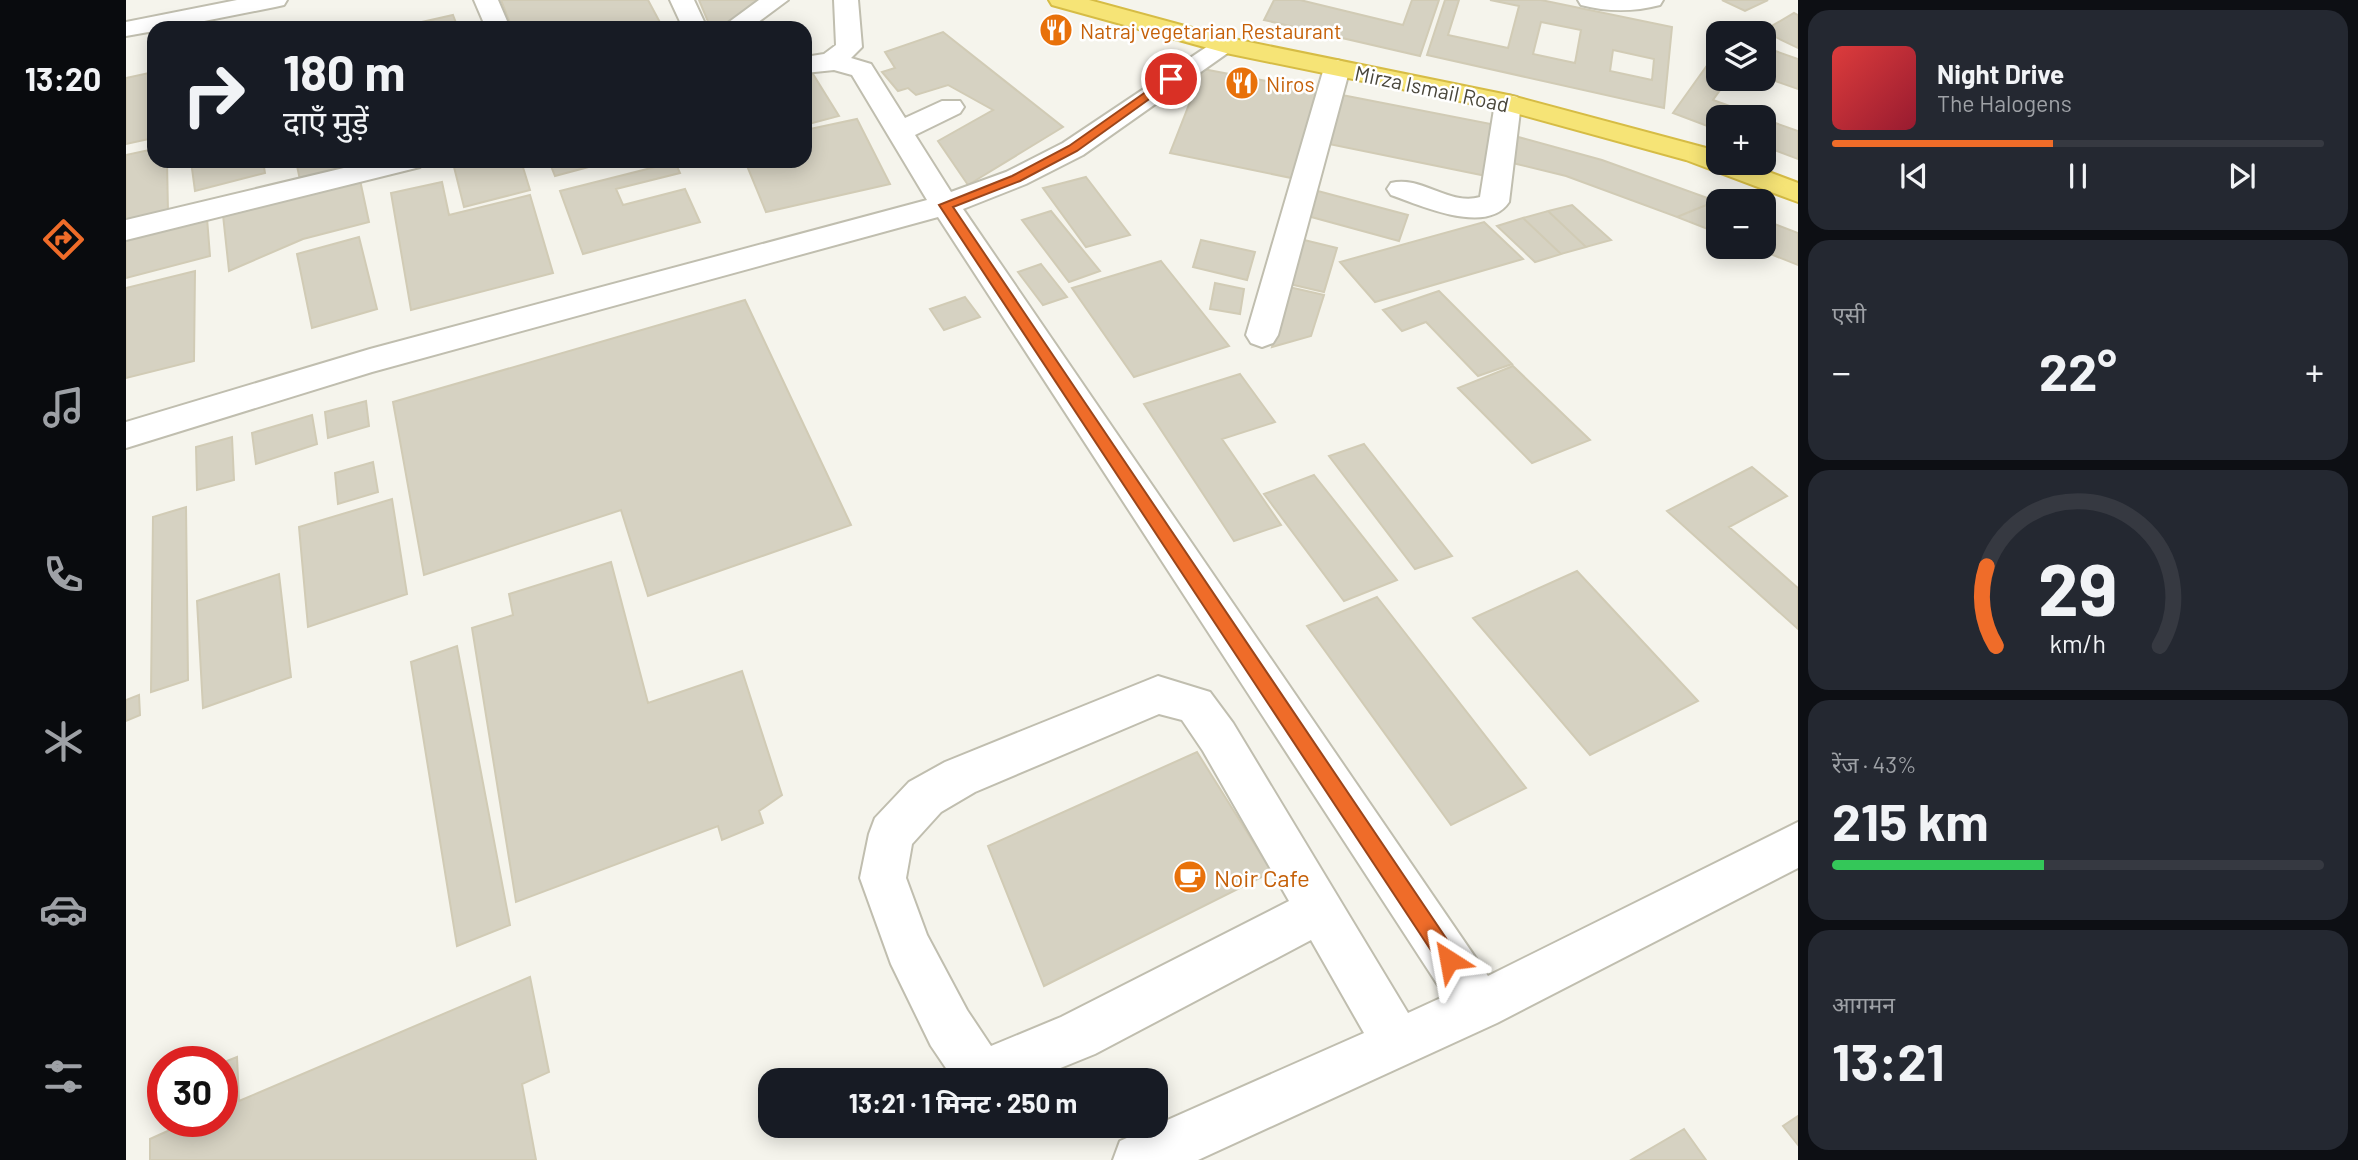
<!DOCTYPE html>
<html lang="hi">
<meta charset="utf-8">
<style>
body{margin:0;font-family:Barlow,"Noto Sans Devanagari",sans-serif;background:#242831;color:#f1f3f6;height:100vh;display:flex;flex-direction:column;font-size:26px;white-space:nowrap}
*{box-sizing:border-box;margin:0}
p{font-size:23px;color:#9ea1a6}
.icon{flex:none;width:38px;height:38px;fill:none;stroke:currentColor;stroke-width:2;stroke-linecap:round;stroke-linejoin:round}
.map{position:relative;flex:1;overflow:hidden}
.side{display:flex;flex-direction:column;gap:10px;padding:10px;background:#0d0f14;width:560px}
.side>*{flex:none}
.guide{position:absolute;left:21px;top:21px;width:665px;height:147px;border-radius:21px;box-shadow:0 4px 18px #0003;background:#171b24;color:#f1f3f6;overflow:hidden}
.controls{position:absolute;left:1580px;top:21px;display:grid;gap:14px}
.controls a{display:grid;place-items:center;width:70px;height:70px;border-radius:14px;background:#171b24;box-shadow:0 4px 18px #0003;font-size:35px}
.speed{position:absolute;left:21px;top:1046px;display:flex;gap:14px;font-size:35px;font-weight:700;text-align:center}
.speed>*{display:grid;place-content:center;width:91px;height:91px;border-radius:50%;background:#171b24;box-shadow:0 4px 18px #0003;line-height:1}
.speed .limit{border:10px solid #d22;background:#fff;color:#111}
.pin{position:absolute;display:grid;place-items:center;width:60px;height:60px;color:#fff;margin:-30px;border:4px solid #fff;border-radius:50%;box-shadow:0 2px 7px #0007}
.me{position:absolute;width:77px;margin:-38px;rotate:326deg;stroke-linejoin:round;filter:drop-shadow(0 0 5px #0008)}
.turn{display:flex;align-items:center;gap:24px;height:147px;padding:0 21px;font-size:32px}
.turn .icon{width:91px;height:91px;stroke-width:2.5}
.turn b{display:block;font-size:49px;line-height:60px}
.big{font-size:52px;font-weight:700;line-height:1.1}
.side .card{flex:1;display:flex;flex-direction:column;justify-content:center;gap:10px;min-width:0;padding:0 24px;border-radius:21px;background:#242831}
.side .dial{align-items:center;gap:0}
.dial svg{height:182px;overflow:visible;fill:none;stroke:#363941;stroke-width:7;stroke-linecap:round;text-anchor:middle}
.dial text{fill:#f1f3f6;stroke:none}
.song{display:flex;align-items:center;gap:21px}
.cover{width:84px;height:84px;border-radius:10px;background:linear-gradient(135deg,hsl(0 70% 55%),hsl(350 70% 35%))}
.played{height:7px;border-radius:4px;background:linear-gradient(90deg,#ef6c29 45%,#363941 45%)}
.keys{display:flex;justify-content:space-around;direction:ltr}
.heat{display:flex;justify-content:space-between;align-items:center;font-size:38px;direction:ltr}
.charge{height:10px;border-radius:5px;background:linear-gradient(90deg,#34c759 43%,#363941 0)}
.trip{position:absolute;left:632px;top:1068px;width:410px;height:70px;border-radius:21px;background:#171b24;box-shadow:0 4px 18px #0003;font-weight:700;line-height:70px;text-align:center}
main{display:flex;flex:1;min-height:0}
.dock{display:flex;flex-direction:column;width:126px;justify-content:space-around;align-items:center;background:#090b0e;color:#9ea1a6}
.dock .icon{width:49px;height:49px}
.dock .selected{color:#ef6c29}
.dock b{font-size:32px;color:#f1f3f6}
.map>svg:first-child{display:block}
</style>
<main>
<nav class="dock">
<b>13:20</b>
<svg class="icon selected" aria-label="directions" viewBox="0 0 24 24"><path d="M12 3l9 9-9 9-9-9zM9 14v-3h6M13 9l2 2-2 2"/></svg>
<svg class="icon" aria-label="music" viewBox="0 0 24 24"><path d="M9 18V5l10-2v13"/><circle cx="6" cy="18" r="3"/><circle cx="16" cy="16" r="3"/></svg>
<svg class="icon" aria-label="phone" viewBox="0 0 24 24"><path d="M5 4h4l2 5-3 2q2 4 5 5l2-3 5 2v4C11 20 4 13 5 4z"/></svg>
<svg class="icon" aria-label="climate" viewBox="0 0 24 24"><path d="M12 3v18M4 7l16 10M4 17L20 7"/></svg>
<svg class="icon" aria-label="car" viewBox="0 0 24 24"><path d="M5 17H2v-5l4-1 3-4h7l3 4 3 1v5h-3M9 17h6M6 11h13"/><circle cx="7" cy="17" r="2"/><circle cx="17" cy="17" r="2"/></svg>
<svg class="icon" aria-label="filters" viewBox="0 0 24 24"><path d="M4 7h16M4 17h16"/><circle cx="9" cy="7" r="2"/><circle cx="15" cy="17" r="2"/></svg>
</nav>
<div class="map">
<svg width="1672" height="1160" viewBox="0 0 1672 1160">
<rect width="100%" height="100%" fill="#f5f4ec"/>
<path fill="#d6d2c2" stroke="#d1cbb5" stroke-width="2" fill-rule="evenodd" d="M375,0H522L537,28H386Z
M573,0H639L603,25L583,24Z
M1148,0H1174L1277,25L1286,0H1313L1294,56L1138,20Z
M1319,0H1333L1322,35L1382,48L1393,6L1364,0H1415L1546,27L1538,108L1301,55ZM1415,22L1455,30L1449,63L1407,54ZM1487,50L1528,59L1526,80L1484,71Z
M1596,0H1642L1619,11Z
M1668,13L1672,15V48L1637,31Z
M327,15L332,28H269Z
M817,32L937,127L842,185L812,141L867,110L822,85L790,95L782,88L772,91L756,72L769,68L759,52Z
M1638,47L1672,59V89L1638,77Z
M1592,50V79H1602L1587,100L1634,117H1592V130L1547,113Z
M1077,69L1198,92L1175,180L1044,153Z
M23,73V139L0,144V78Z
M687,74L713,116L679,125V76Z
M1216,95L1370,125L1365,177L1203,144Z
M731,119L764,184L640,212L619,161H679V130Z
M1638,119L1672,131V159L1638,146Z
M1385,135L1476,160L1590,201L1551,217L1440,176L1378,161Z
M28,149V161H41L42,213L0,223V155Z
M65,161H137L139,173L69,191Z
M170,161H227L228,165L174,180Z
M354,161H395L404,190L338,207L328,167Z
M423,161H485L429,176Z
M549,162L554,173L490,189L497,205L559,189L574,222L457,254L434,191Z
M960,177L1004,235L960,247L917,188Z
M234,180L243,222L177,239L103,271L97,215Z
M316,182L323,215L404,195L427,273L285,310L265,193Z
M1188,190L1282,215L1273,241L1178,215Z
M1590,201L1592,202V233L1551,217Z
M1446,205L1485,240L1460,247L1422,211Z
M925,211L974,271L943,282L896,220Z
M1422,211L1460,247L1435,254L1397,218Z
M81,218L84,256L0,278V238Z
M1397,218L1435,254L1409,262L1371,226Z
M1638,220L1672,233V265L1627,247H1638Z
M1358,222L1397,259L1249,302L1214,262Z
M233,237L251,309L186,328L171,254Z
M1174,239L1211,248L1198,292L1159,283Z
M1075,240L1129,252L1121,280L1067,267Z
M1035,261L1103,346L1008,377L946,288Z
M915,264L941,297L917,305L892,272Z
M69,271L68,361L0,378V288Z
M1089,283L1118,289L1114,314L1084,309Z
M1163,287L1198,295L1185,336L1146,347Z
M1313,291L1386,364L1352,376L1300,322L1276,331L1257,310Z
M839,297L854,317L818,330L804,309Z
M619,300L725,525L522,596L495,510L298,575L267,402Z
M1387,366L1464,440L1406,463L1332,388Z
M1114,374L1149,422L1096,439L1155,525L1108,541L1018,404Z
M240,401L243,426L202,438L199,412Z
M186,415L191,444L130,464L126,433Z
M106,437L108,480L71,490L70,447Z
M1238,444L1326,556L1289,569L1203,456Z
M247,462L252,492L212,504L209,473Z
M1626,467L1661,496L1603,527L1672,588V629L1541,511Z
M1188,475L1271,580L1218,601L1138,494Z
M266,499L281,594L182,627L173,527Z
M60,507L62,680L25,692L27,517Z
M485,562L522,703L616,671L656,795L633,811L637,823L596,840L592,826L390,902L346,628L387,615L383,594Z
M1451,571L1572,701L1464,755L1347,618Z
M153,574L165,677L77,708L71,601Z
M1251,597L1400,788L1325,825L1181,626Z
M331,646L384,925L331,946L285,662Z
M13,695L14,715L0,721V700Z
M1071,752L1146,872L918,986L862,846Z
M404,977L423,1072L396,1084L410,1160H24V1139L55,1125V1122H96V1063L111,1057L113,1101Z
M1672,1116V1145L1657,1126Z
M1558,1129L1580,1160H1505Z"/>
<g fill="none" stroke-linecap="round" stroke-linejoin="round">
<defs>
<path id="minor" d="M111,0H161L158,5L149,7L43,28H28V31L0,36V22Z
M348,0H372L384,28H360Z
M544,0H568L581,28H557Z
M633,0H662L624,28H595Z
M708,0H732L736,47L725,58L745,64L779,118L816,101H834L838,107L834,113L789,135L825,192L880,172L937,143L1091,40H1109L1113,45L957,155L900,184L837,209L1362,976L1672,822V868L1371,1023L1072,1160H987L994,1141L1238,1033L1185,940L969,1054L905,1080H828L805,1046L765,964L734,878L743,834L749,818L783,782L819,762L1032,676L1084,692L1107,723L1282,1013L1319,996L812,217L246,372L0,448V422L244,349L801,200L726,75L708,70L679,73V57L698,54L710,45ZM1033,714L1056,720L1077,751L1163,901L935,1017L865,1046L841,1010L801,935L780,878L786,844L815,812L849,792Z
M1452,0H1537L1534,5C1507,12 1482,12 1455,5Z
M1211,60L1220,63L1224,68L1152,335L1147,343L1136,347L1125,343L1120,335L1198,68L1202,63Z
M1382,95L1391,97L1395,103L1383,202C1361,236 1294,205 1265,195L1261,189L1265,183C1295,175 1323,206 1354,197L1369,103L1373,97Z
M247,161H298L294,167L0,240V220Z"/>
<path id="highway" d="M923,0H963L1103,38L1382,95L1580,148L1592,153V163H1619L1672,183V202L1560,160L1378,110L1100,53L926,5Z"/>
</defs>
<use href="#minor" stroke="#c0beaf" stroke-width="4"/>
<use href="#highway" stroke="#d6bc45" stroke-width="4"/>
<use href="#minor" fill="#fff" fill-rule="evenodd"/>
<use href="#highway" fill="#f6e476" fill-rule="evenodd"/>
</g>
<path fill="#ef6c29" stroke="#9b461b" stroke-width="2" d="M1041,77L1051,79L951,151L894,181L827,207L1330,953L1333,960L1330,967L1323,970L1316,967L813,205L886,176L943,146Z"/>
<defs>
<symbol id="restaurant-disc" viewBox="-11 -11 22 22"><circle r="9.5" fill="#e8710a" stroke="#fff"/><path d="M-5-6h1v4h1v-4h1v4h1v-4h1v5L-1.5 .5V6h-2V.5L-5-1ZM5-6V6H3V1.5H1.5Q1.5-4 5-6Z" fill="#fff"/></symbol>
<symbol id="cafe-disc" viewBox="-11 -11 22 22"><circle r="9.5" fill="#e8710a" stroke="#fff"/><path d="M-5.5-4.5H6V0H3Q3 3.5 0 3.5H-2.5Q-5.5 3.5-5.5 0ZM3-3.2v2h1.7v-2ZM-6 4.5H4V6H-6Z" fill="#fff"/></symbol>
</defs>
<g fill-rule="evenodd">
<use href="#restaurant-disc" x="911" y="11" width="38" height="38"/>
<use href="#restaurant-disc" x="1097" y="64" width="38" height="38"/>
<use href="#cafe-disc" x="1045" y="858" width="38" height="38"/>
</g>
<g text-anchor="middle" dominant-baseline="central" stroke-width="5" stroke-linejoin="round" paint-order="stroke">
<g font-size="21" fill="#c56008" stroke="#fff" text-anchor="start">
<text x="954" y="30">Natraj vegetarian Restaurant</text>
<text x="1140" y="83">Niros</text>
</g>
<g font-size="21" fill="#49463a" stroke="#fff">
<text transform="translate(1306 88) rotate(12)">Mirza Ismail Road</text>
</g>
<g font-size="24" fill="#c56008" stroke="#fff" text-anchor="start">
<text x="1088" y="877">Noir Cafe</text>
</g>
</g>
</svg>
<div class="controls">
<a><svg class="icon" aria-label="layers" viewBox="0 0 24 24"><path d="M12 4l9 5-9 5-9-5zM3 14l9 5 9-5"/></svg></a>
<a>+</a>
<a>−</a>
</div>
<div class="speed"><div class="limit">30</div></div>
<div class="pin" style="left:1045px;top:79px;background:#d93025"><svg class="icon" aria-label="arrive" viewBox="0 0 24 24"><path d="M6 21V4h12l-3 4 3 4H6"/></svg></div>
<svg class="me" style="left:1323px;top:960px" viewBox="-20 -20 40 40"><path d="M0-17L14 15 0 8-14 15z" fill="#ef6c29" stroke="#fff" stroke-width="4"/></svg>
<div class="trip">13:21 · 1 मिनट · 250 m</div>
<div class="guide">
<div class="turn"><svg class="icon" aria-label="right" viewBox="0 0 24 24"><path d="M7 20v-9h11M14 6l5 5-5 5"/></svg><div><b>180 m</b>दाएँ मुड़ें</div></div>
</div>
</div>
<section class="side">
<div class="card">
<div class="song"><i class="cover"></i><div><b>Night Drive</b><p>The Halogens</p></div></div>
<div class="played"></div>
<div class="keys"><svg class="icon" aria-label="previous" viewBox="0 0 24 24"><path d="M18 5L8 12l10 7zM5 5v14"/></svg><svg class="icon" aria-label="pause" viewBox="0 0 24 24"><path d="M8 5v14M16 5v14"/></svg><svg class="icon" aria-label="next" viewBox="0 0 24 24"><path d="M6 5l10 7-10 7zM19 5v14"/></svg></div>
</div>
<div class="card"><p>एसी</p>
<div class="heat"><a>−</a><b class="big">22°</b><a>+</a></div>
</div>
<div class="card dial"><svg viewBox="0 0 100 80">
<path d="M14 69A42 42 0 1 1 86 69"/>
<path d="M14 69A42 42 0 0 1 10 34" stroke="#ef6c29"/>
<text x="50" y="56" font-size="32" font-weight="700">29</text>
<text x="50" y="72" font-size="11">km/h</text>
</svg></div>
<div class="card"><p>रेंज · 43%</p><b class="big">215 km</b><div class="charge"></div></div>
<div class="card"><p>आगमन</p><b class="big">13:21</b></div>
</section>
</main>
